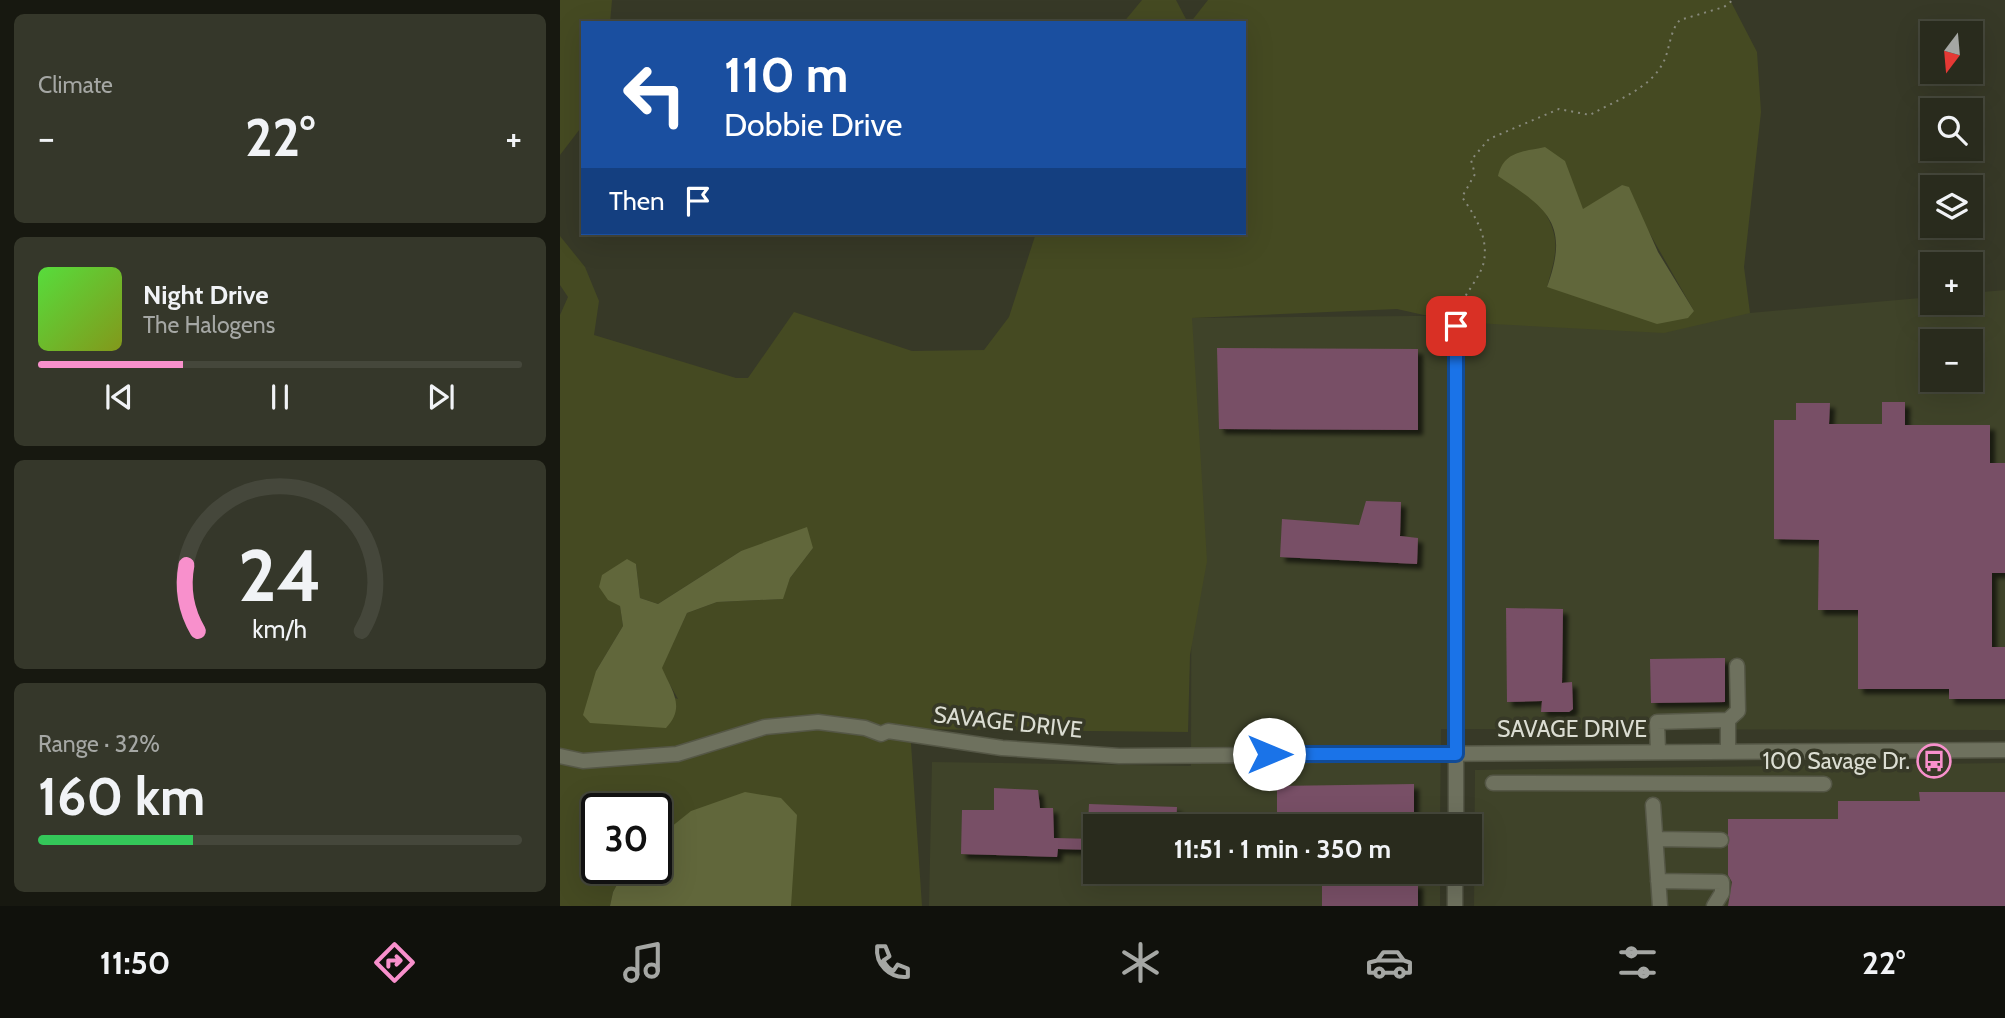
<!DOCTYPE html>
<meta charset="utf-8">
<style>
body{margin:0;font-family:Cabin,sans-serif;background:#35372a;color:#f1f3f6;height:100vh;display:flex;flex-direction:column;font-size:26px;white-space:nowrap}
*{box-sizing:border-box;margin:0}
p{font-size:23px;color:#a5a7a4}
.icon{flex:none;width:38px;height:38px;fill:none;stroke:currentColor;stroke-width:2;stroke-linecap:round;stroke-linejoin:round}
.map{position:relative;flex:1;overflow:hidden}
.sheet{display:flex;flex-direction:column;gap:14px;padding:14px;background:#171810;width:560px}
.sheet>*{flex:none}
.guide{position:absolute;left:21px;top:21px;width:665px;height:214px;border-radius:0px;box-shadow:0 7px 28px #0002,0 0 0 2px #45473b;background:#1a4fa0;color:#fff;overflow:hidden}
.needle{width:46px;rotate:196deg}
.fabs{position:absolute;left:1360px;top:21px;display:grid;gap:14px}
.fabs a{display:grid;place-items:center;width:63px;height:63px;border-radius:0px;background:#292b1d;box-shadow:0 7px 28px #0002,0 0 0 2px #45473b;font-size:35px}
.speed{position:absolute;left:21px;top:793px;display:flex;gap:14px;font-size:35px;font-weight:700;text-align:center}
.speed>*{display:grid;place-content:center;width:91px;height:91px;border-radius:50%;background:#292b1d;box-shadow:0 7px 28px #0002,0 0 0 2px #45473b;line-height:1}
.speed .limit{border:4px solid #111;border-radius:10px;background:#fff;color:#111}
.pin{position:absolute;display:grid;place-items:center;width:60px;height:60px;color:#fff;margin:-30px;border-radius:14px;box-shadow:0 4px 10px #0006}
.me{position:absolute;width:77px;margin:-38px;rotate:90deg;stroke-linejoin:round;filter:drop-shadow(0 0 5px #0008)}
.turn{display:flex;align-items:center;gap:24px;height:147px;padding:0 28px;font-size:32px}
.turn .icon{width:91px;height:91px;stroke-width:2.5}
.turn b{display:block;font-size:49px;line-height:60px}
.then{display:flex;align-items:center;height:66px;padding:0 28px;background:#0003;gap:14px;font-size:26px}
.big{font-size:52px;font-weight:800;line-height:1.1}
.sheet .tile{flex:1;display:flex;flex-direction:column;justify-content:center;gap:10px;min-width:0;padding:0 24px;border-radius:10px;background:#35372a}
.sheet .dial{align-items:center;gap:0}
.dial svg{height:182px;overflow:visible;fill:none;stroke:#45473b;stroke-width:7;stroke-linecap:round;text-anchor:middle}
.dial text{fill:#f1f3f6;stroke:none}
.song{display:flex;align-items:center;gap:21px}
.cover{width:84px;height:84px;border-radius:10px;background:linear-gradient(135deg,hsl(110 70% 55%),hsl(70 70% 35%))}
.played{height:7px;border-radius:4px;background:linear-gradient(90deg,#f890cc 30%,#45473b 30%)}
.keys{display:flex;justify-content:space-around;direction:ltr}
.heat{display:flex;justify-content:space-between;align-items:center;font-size:38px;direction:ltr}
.charge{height:10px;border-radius:5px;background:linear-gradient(90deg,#34c759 32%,#45473b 0)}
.trip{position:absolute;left:523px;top:814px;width:399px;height:70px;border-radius:0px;background:#292b1d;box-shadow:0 7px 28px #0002,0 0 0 2px #45473b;font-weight:800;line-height:70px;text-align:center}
.menu{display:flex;height:112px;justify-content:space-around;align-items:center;background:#10110c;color:#a5a7a4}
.menu .icon{width:49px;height:49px}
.menu .selected{color:#f890cc}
.menu b{font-size:32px;color:#f1f3f6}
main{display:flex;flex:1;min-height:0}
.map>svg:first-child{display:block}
</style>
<main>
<section class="sheet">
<div class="tile"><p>Climate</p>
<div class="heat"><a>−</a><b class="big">22°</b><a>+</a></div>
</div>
<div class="tile">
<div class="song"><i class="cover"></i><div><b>Night Drive</b><p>The Halogens</p></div></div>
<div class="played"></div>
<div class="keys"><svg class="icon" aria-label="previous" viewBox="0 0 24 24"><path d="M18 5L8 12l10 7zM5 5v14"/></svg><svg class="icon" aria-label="pause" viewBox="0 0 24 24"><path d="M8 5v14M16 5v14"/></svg><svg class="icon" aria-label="next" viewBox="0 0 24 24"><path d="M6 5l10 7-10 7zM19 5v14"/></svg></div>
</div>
<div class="tile dial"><svg viewBox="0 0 100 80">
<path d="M14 69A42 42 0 1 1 86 69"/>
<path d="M14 69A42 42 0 0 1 9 40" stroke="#f890cc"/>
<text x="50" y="56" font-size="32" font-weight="700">24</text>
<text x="50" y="72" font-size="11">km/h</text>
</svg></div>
<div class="tile"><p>Range · 32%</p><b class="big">160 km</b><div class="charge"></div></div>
</section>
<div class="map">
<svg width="1445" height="906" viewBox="0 0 1445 906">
<defs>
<filter id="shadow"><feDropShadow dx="5" dy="5" stdDeviation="2" flood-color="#0009"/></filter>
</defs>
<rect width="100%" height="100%" fill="#373927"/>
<path fill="#3f4329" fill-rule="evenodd" d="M1445,290V730L881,729L880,826H536V872H880V906H369L372,762L631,766L632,318L1190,313L1372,297V303H1410L1411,293ZM1372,341H1410V380H1372Z
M1445,763V906H914L915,770Z"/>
<path fill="#454a22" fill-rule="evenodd" d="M0,0H52L50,23H23V125L0,155Z
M582,0H616L628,23H563Z
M648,0H1170L1197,52L1201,112L1184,267L1190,313L1104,333L895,322L837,309L632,318L647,561L630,655L628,732L350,729L362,906H231L229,891L132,811L96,839V808H37V868H66L53,892L50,906H0V315L8,297L0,285V236L25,267L39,301L34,335L176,378H188L234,312L352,351L424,350L449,317L476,233H684V23H630ZM1062,185L1134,311L987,287C997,251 1002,237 979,203L1023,210ZM253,548L230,578L222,599L157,602L127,613L101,669L118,699L36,671L63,626L60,606L76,564L80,598L98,604L181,551Z"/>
<path fill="#61673b" d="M985,147L1005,161L1023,209L1062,185L1069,187L1098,252L1134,311L1128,318L1097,324L987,287C1010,224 988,209 938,176C944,151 962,152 985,147Z
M247,527L253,548L230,578L223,599L157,602L127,613L102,668C112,691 126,707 106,728L30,723L23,715L36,671L63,626L60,606L48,600L39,587L42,575L67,559L76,564L80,598L98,604L181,551Z
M185,792L221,798L237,815L231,906H50L53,892L66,868H96V839L131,811Z"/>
<path fill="#784f66" filter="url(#shadow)" d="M657,348L858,349V430L659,429Z
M1322,402H1345V425H1430V463H1445V573H1432V647H1445V699H1389V689H1298V610H1258L1259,540L1214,539V420H1236V403H1270L1269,424H1322Z
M806,501L841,502L840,536L858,538L857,564L720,557L722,519L799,525Z
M946,608L1003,609L1002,683L1012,682L1013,709L1009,712H981L982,701L947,702Z
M1165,658V702L1091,703L1090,659Z
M854,784V826H717V786Z
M434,788L478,790L480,808H493L494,838L536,839V850L498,849L497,857L401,854L402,810H434Z
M1359,792H1445V906H1168L1172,882L1168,875V819H1278V801H1360Z
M529,804L617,807L616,826H528Z
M762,883H858V906H762Z"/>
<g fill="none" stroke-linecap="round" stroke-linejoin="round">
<defs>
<path id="minor" d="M1168,720L1178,711L1177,666
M1098,751L1097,722L1168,720V751
M0,756L23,761L117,754L205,727L258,722L305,728L321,734L328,731L442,748L559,756L1445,750
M933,783L1264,784
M1093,805L1100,906
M896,826V326
M1096,839L1161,840
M1098,881L1162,882V893L1154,906
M895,906V872"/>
</defs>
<use href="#minor" stroke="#555746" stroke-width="17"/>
<path stroke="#888a7c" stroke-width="2" stroke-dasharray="2 5" stroke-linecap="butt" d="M898,315C902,295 917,283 923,265C930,240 916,217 902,197L915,174L911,160L929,139L999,109L1030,115C1056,100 1091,89 1104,61C1110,48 1110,30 1120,20L1164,7L1173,0"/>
<use href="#minor" stroke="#6e715e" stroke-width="14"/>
</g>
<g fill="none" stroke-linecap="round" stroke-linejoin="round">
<defs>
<path id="route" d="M709,754H896V326"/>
</defs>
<use href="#route" stroke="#114b97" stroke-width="18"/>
<use href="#route" stroke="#1a73e8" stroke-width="12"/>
</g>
<defs>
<symbol id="bus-ring" viewBox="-11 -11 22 22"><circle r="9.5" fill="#373927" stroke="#f890cc" stroke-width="1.5"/><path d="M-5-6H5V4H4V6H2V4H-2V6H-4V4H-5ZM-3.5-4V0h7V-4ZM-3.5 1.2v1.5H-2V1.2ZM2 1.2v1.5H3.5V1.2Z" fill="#f890cc"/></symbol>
</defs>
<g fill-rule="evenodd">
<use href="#bus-ring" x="1355" y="742" width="38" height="38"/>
</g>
<g text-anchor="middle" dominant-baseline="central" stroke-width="7" stroke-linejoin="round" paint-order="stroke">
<g font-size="23" fill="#dbddd2" stroke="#373927">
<text transform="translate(448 722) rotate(6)">SAVAGE DRIVE</text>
<text x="1012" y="729">SAVAGE DRIVE</text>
</g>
<g font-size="23" fill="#dbddd2" stroke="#373927" text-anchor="end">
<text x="1350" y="761">100 Savage Dr.</text>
</g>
</g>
</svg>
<div class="fabs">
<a><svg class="needle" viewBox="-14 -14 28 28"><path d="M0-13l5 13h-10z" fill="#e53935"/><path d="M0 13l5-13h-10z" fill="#a5a7a4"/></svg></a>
<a><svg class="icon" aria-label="search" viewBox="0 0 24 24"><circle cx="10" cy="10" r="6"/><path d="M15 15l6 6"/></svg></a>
<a><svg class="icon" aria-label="layers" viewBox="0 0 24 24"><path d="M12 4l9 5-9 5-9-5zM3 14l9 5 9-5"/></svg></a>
<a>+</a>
<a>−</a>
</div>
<div class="speed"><div class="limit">30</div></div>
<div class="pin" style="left:896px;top:326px;background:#d93025"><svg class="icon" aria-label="arrive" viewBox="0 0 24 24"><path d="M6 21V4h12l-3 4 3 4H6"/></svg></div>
<svg class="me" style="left:709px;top:754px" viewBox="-20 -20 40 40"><circle r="19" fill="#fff"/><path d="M0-13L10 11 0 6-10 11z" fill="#1a73e8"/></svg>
<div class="trip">11:51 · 1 min · 350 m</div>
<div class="guide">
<div class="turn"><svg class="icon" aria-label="left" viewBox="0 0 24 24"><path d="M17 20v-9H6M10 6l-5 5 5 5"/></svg><div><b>110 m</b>Dobbie Drive</div></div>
<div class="then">Then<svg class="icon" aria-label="arrive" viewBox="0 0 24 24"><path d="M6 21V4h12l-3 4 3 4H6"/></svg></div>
</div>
</div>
</main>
<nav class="menu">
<b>11:50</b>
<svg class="icon selected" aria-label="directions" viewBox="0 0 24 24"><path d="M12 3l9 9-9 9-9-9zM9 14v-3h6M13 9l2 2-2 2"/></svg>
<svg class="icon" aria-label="music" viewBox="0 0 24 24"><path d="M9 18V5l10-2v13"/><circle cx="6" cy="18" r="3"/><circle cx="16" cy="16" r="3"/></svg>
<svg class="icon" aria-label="phone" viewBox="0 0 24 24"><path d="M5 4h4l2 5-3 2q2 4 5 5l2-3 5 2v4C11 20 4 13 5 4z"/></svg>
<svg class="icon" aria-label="climate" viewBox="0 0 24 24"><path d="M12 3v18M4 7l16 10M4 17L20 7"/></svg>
<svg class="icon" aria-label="car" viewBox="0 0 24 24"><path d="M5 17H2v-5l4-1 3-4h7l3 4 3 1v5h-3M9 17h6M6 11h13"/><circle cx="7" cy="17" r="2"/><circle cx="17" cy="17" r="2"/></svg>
<svg class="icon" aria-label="filters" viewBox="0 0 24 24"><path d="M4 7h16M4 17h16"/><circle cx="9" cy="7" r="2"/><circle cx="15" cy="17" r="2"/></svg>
<b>22°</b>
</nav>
